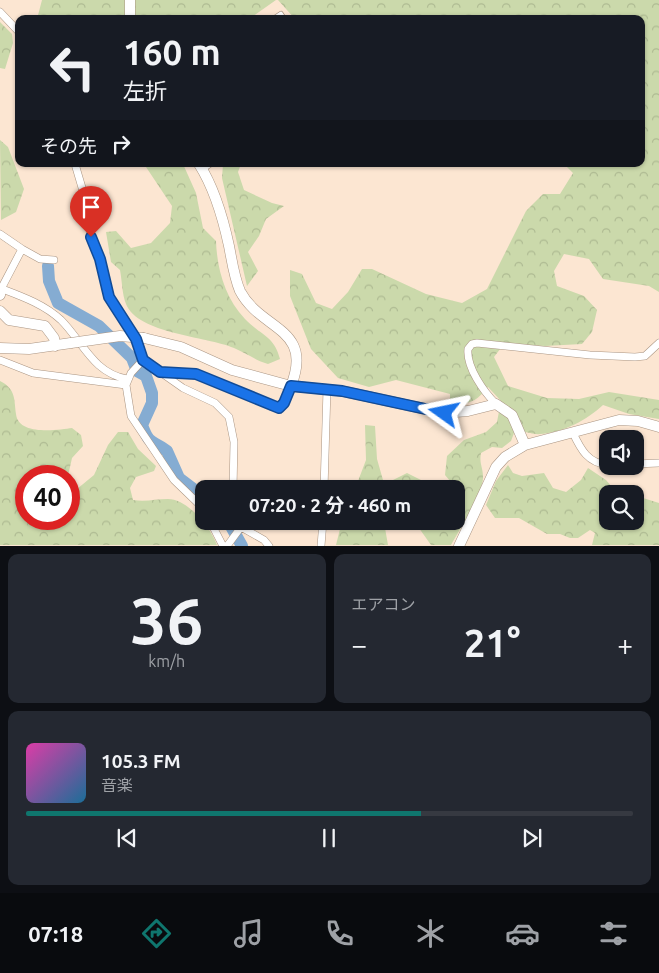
<!DOCTYPE html>
<html lang="ja">
<meta charset="utf-8">
<style>
body{margin:0;font-family:Ubuntu,"Noto Sans JP",sans-serif;background:#242831;color:#f1f3f6;height:100vh;display:flex;flex-direction:column;font-size:19px;white-space:nowrap}
*{box-sizing:border-box;margin:0}
p{font-size:16px;color:#9ea1a6}
.icon{flex:none;width:28px;height:28px;fill:none;stroke:currentColor;stroke-width:2;stroke-linecap:round;stroke-linejoin:round}
.map{position:relative;height:546px;overflow:hidden}
.sheet{display:flex;flex-direction:column;gap:8px;padding:8px;background:#0d0f14;flex:1}
.sheet>*{flex:none}
.guide{position:absolute;left:15px;top:15px;width:630px;height:152px;border-radius:10px;box-shadow:0 1px 4px #0004;background:#171b24;color:#f1f3f6;overflow:hidden}
.fabs{position:absolute;left:599px;top:430px;display:grid;gap:10px}
.fabs a{display:grid;place-items:center;width:45px;height:45px;border-radius:10px;background:#171b24;box-shadow:0 1px 4px #0004;font-size:25px}
.speed{position:absolute;left:15px;top:465px;display:flex;gap:10px;font-size:25px;font-weight:700;text-align:center}
.speed>*{display:grid;place-content:center;width:65px;height:65px;border-radius:50%;background:#171b24;box-shadow:0 1px 4px #0004;line-height:1}
.speed .limit{border:8px solid #d22;background:#fff;color:#111}
.pin{position:absolute;display:grid;place-items:center;width:42px;height:42px;color:#fff;margin:-51px -21px;border-radius:50% 50% 50% 0;rotate:-45deg;box-shadow:0 0 5px #0007}
.pin .icon{rotate:45deg}
.me{position:absolute;width:55px;margin:-28px;rotate:282deg;stroke-linejoin:round;filter:drop-shadow(0 0 4px #0008)}
.turn{display:flex;align-items:center;gap:18px;height:105px;padding:0 25px;font-size:22px}
.turn .icon{width:65px;height:65px;stroke-width:2.5}
.turn b{display:block;font-size:35px;line-height:42px}
.then{display:flex;align-items:center;height:48px;padding:0 25px;background:#0003;gap:10px;font-size:19px}
.big{font-size:38px;font-weight:700;line-height:1.1}
.sheet .tile{flex:1;display:flex;flex-direction:column;justify-content:center;gap:8px;min-width:0;padding:0 18px;border-radius:10px;background:#242831}
.sheet .dial{align-items:center;gap:0}
.dial b{font-size:65px;line-height:1}
.song{display:flex;align-items:center;gap:15px}
.cover{width:60px;height:60px;border-radius:8px;background:linear-gradient(135deg,hsl(320 70% 55%),hsl(200 70% 35%))}
.played{height:5px;border-radius:2px;background:linear-gradient(90deg,#0f766e 65%,#363941 65%)}
.keys{display:flex;justify-content:space-around;direction:ltr}
.heat{display:flex;justify-content:space-between;align-items:center;font-size:28px;direction:ltr}
.sheet .tiles{flex:1;display:grid;gap:8px;grid-template-columns:1fr 1fr}
.tile:last-child{grid-column:span 2}
.trip{position:absolute;left:195px;top:480px;width:270px;height:50px;border-radius:10px;background:#171b24;box-shadow:0 1px 4px #0004;font-weight:700;line-height:50px;text-align:center}
.dock{display:flex;height:80px;justify-content:space-around;align-items:center;background:#090b0e;color:#9ea1a6}
.dock .icon{width:35px;height:35px}
.dock .on{color:#0f766e}
.dock b{font-size:22px;color:#f1f3f6}
.map>svg:first-child{display:block}
</style>
<div class="map">
<svg width="659" height="546" viewBox="0 0 659 546">
<defs>
<pattern id="forest-crowns" width="20" height="18" patternUnits="userSpaceOnUse" patternTransform="scale(1.25)"><rect width="20" height="18" fill="#cbd9ab"/><path d="M2 6a3 3 0 1 1 6 0M12 15a3 3 0 1 1 6 0" fill="none" stroke="#aeba92"/></pattern>
</defs>
<rect width="100%" height="100%" fill="#fce6d2"/>
<path fill="url(#forest-crowns)" d="M42,0H276L249,19H37Z
M278,0H659V292L649,286L603,279L589,259L564,254L554,271L557,286L584,296L597,310L592,332L582,344L545,346L504,344L494,357L508,386L547,398L579,399L609,392L659,400V419L629,414L603,405C587,420 564,432 541,434C530,435 528,430 514,433L511,441L502,448L492,447L481,453C479,464 483,467 483,477C484,491 459,531 451,545H431L414,521H456V506L461,494L445,475L447,456L464,440L486,432L497,422L501,401L488,387C476,402 469,405 450,403V394L396,380L369,387L338,378L311,349L290,296V270L302,274L316,303L332,309L348,292L362,269H372L426,294L462,303L487,289L526,211L543,194H560L573,173L564,164H641V19H295Z
M0,22L12,34L13,43L5,69L0,68Z
M0,140L8,147L24,189L16,212L1,220Z
M144,164H183L196,193L203,228L216,241C217,269 225,298 245,319C260,335 274,335 280,359L268,364C255,360 246,353 234,348C206,336 138,334 126,304C122,294 122,280 120,270L111,262L106,232L116,231L131,248L151,243L170,223L172,206Z
M223,164H241L238,172L244,190L272,203L284,206L266,219L259,236L248,252L258,271L247,286L222,178Z
M0,381C16,389 14,399 16,414C18,436 58,430 72,428L81,435L83,446L72,458L68,476H26V519H69V488L77,489L94,475L108,445L118,432H128L138,449L156,466L154,471L136,477L130,488L133,500C146,502 156,499 168,499C188,499 211,528 217,545H0Z
M365,425L375,426L377,459L383,480L391,481L407,473L425,482V489H355L366,460Z
M508,465L513,473L522,476L544,473L553,488L566,492L581,480L588,468L606,480L618,494H608V521H635V504L643,498L659,503V545H592L595,533L590,530L578,538H570L560,534H547L519,518H495L486,505L496,481Z
M342,521H387L385,528L388,545H336Z"/>
<g fill="none" stroke-linecap="round" stroke-linejoin="round">
<path stroke="#85acd2" stroke-width="12" d="M48,266L49,281L58,303L99,326L132,358L137,371L146,376L152,393V403L142,425C150,447 152,439 167,451L179,478L204,497
M228,521L242,546"/>
<defs>
<path id="lane" d="M272,19L281,13L285,19"/>
<path id="street" d="M0,12L19,32
M75,164L83,191L91,237L100,259L109,297L136,339L143,360L183,388L215,403L229,417L234,442L233,489
M202,169L209,164
M0,234L22,249L1,289
M22,249L40,259L54,260
M0,288C21,296 44,304 61,320C83,342 93,373 127,379
M0,360L33,373L126,385
M143,360L131,373L126,385L131,416L174,480L204,509
M162,372L196,374L251,395L272,407H279L284,403L291,386
M496,404C484,392 466,367 468,349L472,344L477,343L590,355L635,357L645,356L659,343
M573,433C581,450 588,463 608,465
M635,464L659,463
M324,489L327,389
M210,521L223,546
M241,521V527L264,540L269,546
M227,546L241,527
M321,546L323,521"/>
<path id="secondary" d="M130,19V0
M199,164C215,189 223,218 229,246C232,261 234,277 240,291C261,331 314,327 291,386
M0,295L1,289
M0,311L9,320L45,326L54,338L55,346
M144,338L181,347L232,370L291,386L342,391L444,413L468,411L496,404L512,415L525,445
M0,348L29,349L71,343
M459,546L496,467L505,457L525,445L619,420L638,421L659,427"/>
</defs>
<use href="#lane" stroke="#aa9583" stroke-width="4.5"/>
<use href="#street" stroke="#aa9583" stroke-width="8"/>
<use href="#secondary" stroke="#aa9583" stroke-width="11"/>
<use href="#lane" stroke="#fff" stroke-width="3"/>
<use href="#street" stroke="#fff" stroke-width="7"/>
<use href="#secondary" stroke="#fff" stroke-width="10"/>
<defs>
<path id="secondary-bridge" d="M71,343L120,336L144,338"/>
</defs>
<use href="#secondary-bridge" stroke="#aa9583" stroke-width="11" stroke-linecap="butt"/>
<use href="#secondary-bridge" stroke="#fff" stroke-width="10"/>
</g>
<g fill="none" stroke-linecap="round" stroke-linejoin="round">
<defs>
<path id="route" d="M91,237L100,259L109,297L136,339L143,360L160,372L196,374L279,408L284,403L291,386L342,391L444,413"/>
</defs>
<use href="#route" stroke="#114b97" stroke-width="12"/>
<use href="#route" stroke="#1a73e8" stroke-width="9"/>
</g>
</svg>
<div class="fabs">
<a><svg class="icon" aria-label="sound" viewBox="0 0 24 24"><path d="M4 9h4l5-4v14l-5-4H4zM17 9q2 3 0 6"/></svg></a>
<a><svg class="icon" aria-label="search" viewBox="0 0 24 24"><circle cx="10" cy="10" r="6"/><path d="M15 15l6 6"/></svg></a>
</div>
<div class="speed"><div class="limit">40</div></div>
<div class="pin" style="left:91px;top:237px;background:#d93025"><svg class="icon" aria-label="arrive" viewBox="0 0 24 24"><path d="M6 21V4h12l-3 4 3 4H6"/></svg></div>
<svg class="me" style="left:444px;top:413px" viewBox="-20 -20 40 40"><path d="M0-17L14 15 0 8-14 15z" fill="#1a73e8" stroke="#fff" stroke-width="4"/></svg>
<div class="trip">07:20 · 2 分 · 460 m</div>
<div class="guide">
<div class="turn"><svg class="icon" aria-label="left" viewBox="0 0 24 24"><path d="M17 20v-9H6M10 6l-5 5 5 5"/></svg><div><b>160 m</b>左折</div></div>
<div class="then">その先<svg class="icon" aria-label="right" viewBox="0 0 24 24"><path d="M7 20v-9h11M14 6l5 5-5 5"/></svg></div>
</div>
</div>
<section class="sheet">
<div class="tiles">
<div class="tile dial"><b>36</b><p>km/h</p></div>
<div class="tile"><p>エアコン</p>
<div class="heat"><a>−</a><b class="big">21°</b><a>+</a></div>
</div>
<div class="tile">
<div class="song"><i class="cover"></i><div><b>105.3 FM</b><p>音楽</p></div></div>
<div class="played"></div>
<div class="keys"><svg class="icon" aria-label="previous" viewBox="0 0 24 24"><path d="M18 5L8 12l10 7zM5 5v14"/></svg><svg class="icon" aria-label="pause" viewBox="0 0 24 24"><path d="M8 5v14M16 5v14"/></svg><svg class="icon" aria-label="next" viewBox="0 0 24 24"><path d="M6 5l10 7-10 7zM19 5v14"/></svg></div>
</div>
</div>
</section>
<nav class="dock">
<b>07:18</b>
<svg class="icon on" aria-label="directions" viewBox="0 0 24 24"><path d="M12 3l9 9-9 9-9-9zM9 14v-3h6M13 9l2 2-2 2"/></svg>
<svg class="icon" aria-label="music" viewBox="0 0 24 24"><path d="M9 18V5l10-2v13"/><circle cx="6" cy="18" r="3"/><circle cx="16" cy="16" r="3"/></svg>
<svg class="icon" aria-label="phone" viewBox="0 0 24 24"><path d="M5 4h4l2 5-3 2q2 4 5 5l2-3 5 2v4C11 20 4 13 5 4z"/></svg>
<svg class="icon" aria-label="climate" viewBox="0 0 24 24"><path d="M12 3v18M4 7l16 10M4 17L20 7"/></svg>
<svg class="icon" aria-label="car" viewBox="0 0 24 24"><path d="M5 17H2v-5l4-1 3-4h7l3 4 3 1v5h-3M9 17h6M6 11h13"/><circle cx="7" cy="17" r="2"/><circle cx="17" cy="17" r="2"/></svg>
<svg class="icon" aria-label="filters" viewBox="0 0 24 24"><path d="M4 7h16M4 17h16"/><circle cx="9" cy="7" r="2"/><circle cx="15" cy="17" r="2"/></svg>
</nav>
